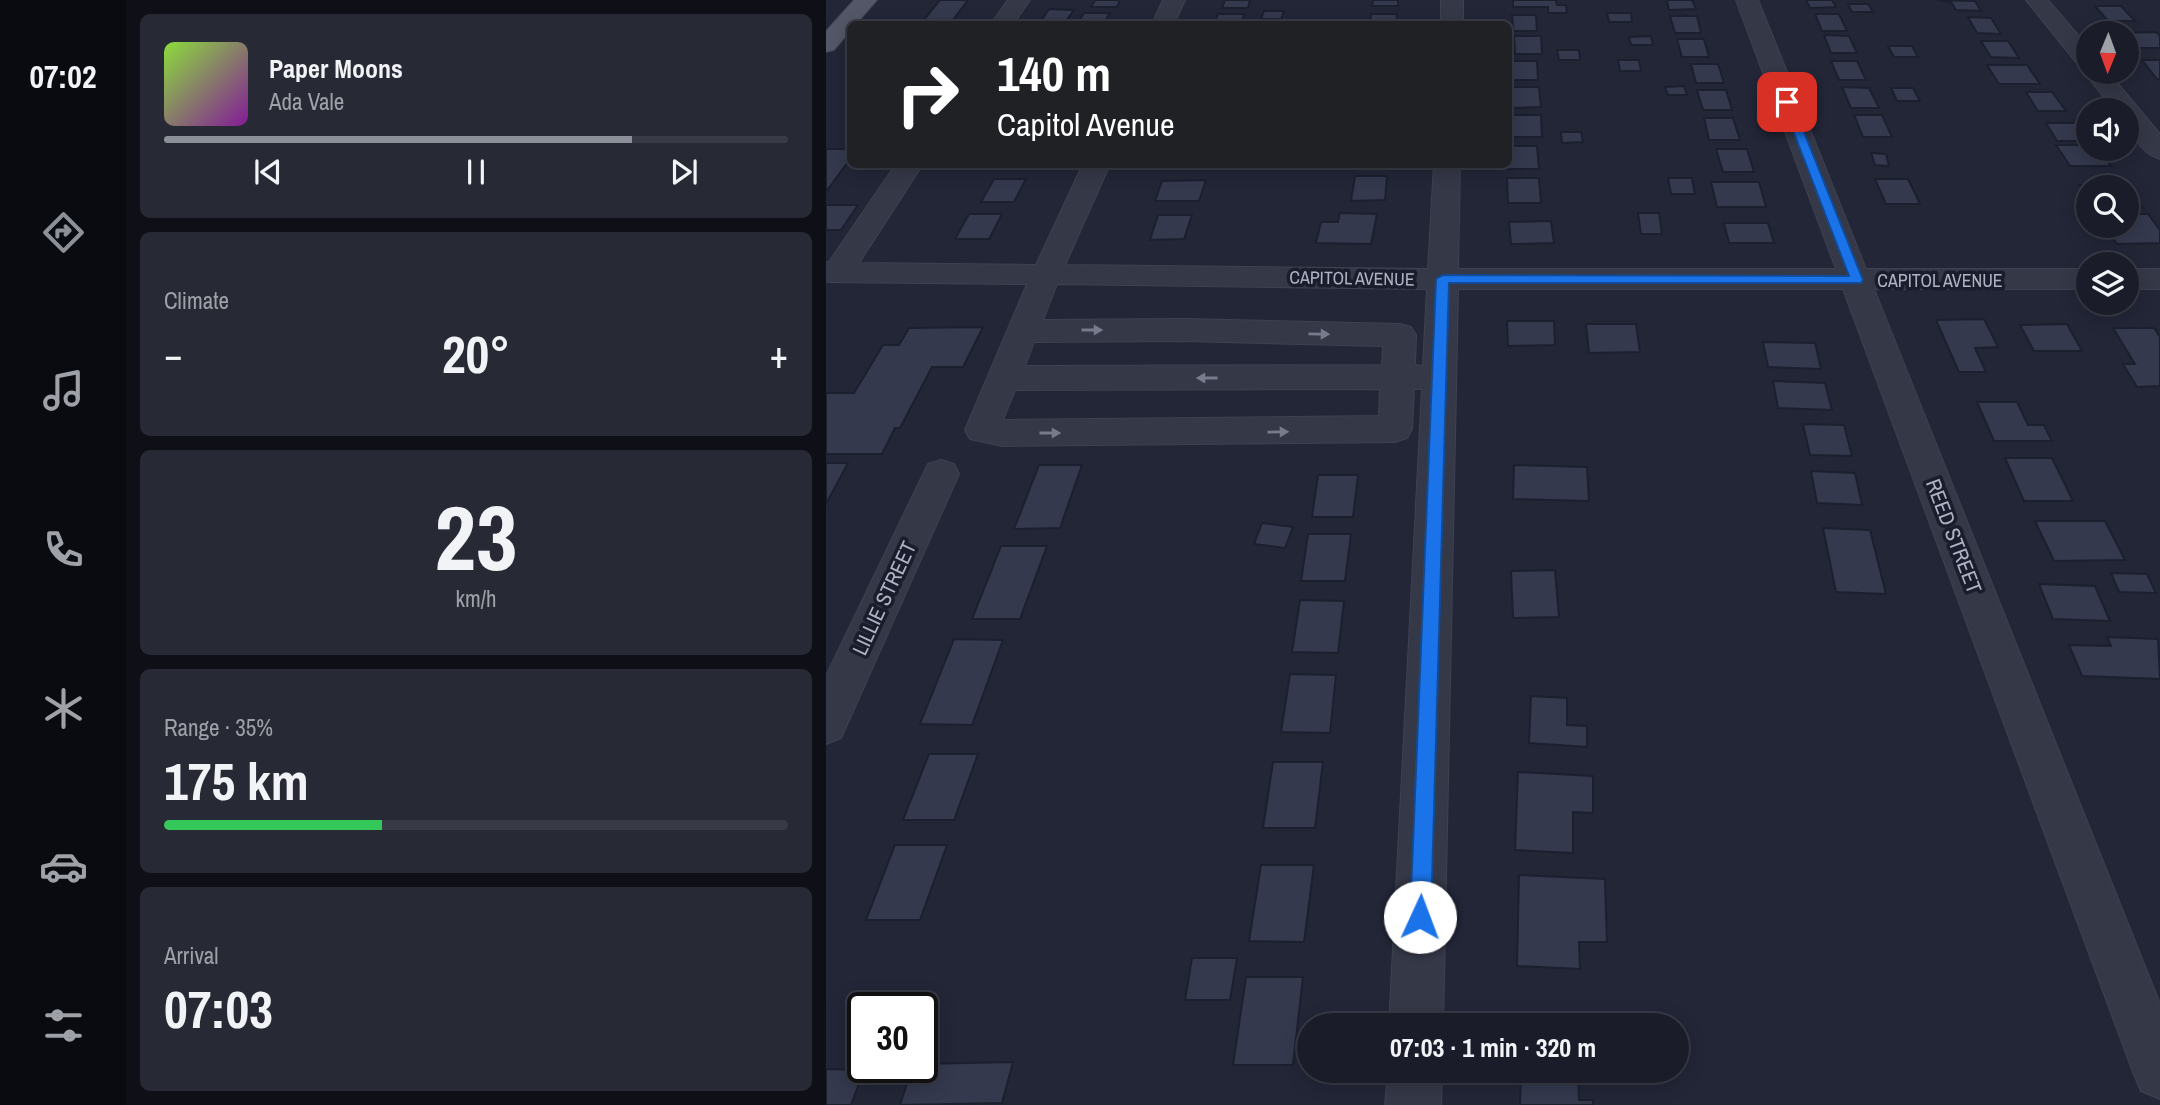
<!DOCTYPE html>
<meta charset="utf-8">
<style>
body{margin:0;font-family:"Archivo Narrow",sans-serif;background:#272935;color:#f1f3f6;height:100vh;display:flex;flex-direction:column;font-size:26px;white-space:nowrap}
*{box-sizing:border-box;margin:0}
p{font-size:23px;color:#9fa1a8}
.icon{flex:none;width:38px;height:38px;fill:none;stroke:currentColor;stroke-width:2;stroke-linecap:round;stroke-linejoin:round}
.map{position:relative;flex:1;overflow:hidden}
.panel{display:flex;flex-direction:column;gap:14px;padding:14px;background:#0e0f17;width:700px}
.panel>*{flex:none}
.guide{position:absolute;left:21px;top:21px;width:665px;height:147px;border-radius:10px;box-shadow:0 4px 18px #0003,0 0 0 2px #383a46;background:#202124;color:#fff;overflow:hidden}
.needle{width:46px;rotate:181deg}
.buttons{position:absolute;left:1250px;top:21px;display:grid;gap:14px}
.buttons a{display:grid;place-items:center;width:63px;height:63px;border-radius:50%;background:#1a1c29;box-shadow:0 4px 18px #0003,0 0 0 2px #383a46;font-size:35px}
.speed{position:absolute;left:21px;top:992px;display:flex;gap:14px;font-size:35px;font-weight:700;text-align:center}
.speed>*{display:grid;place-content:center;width:91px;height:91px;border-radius:50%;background:#1a1c29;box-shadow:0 4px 18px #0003,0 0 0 2px #383a46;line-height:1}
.speed .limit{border:4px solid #111;border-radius:10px;background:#fff;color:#111}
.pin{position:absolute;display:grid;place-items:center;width:60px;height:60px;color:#fff;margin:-30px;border-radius:14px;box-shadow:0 4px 10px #0006}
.me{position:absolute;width:77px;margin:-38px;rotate:2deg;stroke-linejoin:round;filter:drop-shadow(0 0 5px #0008)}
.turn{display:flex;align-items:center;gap:24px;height:147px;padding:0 35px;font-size:32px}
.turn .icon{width:91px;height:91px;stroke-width:2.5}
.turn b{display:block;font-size:49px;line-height:60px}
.big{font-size:52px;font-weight:700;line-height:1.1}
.panel .tile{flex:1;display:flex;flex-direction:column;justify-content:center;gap:10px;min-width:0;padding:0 24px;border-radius:10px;background:#272935}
.panel .dial{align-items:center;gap:0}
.dial b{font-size:91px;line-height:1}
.song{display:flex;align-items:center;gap:21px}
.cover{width:84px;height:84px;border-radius:10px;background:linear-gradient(135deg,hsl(90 70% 55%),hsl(290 70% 35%))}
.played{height:7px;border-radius:4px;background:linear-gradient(90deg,#8c9099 75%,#383a46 75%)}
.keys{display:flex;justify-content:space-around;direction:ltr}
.heat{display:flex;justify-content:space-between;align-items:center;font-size:38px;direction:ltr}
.charge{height:10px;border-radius:5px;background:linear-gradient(90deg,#34c759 35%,#383a46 0)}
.trip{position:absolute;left:471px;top:1013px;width:392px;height:70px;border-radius:35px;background:#1a1c29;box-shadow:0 4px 18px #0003,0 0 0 2px #383a46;font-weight:700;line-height:70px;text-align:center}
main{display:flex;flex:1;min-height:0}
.dock{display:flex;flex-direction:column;width:126px;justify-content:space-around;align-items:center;background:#0a0b10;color:#9fa1a8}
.dock .icon{width:49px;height:49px}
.dock .current{color:#8c9099}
.dock b{font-size:32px;color:#f1f3f6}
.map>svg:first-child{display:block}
</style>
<main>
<nav class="dock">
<b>07:02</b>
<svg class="icon current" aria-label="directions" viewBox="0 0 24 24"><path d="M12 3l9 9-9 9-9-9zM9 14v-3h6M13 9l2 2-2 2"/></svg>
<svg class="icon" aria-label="music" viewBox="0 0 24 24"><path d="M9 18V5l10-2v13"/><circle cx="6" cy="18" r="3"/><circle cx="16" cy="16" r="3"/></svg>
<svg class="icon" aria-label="phone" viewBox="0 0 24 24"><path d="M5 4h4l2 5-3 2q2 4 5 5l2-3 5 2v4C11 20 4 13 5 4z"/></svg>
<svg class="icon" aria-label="climate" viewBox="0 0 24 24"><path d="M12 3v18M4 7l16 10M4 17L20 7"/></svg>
<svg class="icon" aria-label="car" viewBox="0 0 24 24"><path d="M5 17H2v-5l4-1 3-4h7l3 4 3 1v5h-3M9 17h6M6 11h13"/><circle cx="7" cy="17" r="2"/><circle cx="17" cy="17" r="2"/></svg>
<svg class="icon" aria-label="filters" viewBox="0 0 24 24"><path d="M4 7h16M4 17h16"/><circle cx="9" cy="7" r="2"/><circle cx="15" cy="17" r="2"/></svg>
</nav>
<section class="panel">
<div class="tile">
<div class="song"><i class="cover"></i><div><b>Paper Moons</b><p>Ada Vale</p></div></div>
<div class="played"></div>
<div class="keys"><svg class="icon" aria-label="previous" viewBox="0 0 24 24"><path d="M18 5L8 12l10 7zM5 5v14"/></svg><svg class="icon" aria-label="pause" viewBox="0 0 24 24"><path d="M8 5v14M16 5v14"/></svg><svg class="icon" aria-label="next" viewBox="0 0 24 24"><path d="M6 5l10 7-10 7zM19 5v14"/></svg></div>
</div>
<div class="tile"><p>Climate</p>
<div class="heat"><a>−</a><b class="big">20°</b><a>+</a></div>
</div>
<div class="tile dial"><b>23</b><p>km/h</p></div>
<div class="tile"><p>Range · 35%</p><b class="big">175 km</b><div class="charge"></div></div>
<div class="tile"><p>Arrival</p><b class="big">07:03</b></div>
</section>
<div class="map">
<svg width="1334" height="1105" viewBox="0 0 1334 1105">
<rect width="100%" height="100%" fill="#222637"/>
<path fill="#34394e" stroke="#1c1f2e" stroke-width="2" d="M114,0H142L127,20H98Z
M269,0H294L291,7H265Z
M399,0H424L422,8H396Z
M547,0H572V6H546Z
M687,0H730L731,5H740L741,13H722V7H687Z
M841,0H866L870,9L843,10Z
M980,0H1006L1010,7L984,8Z
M1111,0L1149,1L1155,11L1130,10L1125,2Z
M1022,4H1042L1047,12H1026Z
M1269,6H1295L1309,21H1282Z
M223,9L248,10L240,21H215Z
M438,11H458L455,19H435Z
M258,13H284L277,24H251Z
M781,13H805L806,22H783Z
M392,14H418L415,24H388Z
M545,14H571L570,24H544Z
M989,14H1013L1021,31H996Z
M686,15H710L711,31H687Z
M844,16H871L875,33H849Z
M1142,17L1165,18L1175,34L1151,33Z
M1330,32L1334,36V48H1302L1300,33H1288Z
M998,35L1023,36L1031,53H1005Z
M688,36H715L716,54H689Z
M825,36L827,45H805L803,37Z
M851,39H878L883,57H856Z
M1155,41H1182L1193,58L1165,57Z
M1062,46H1086L1092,57H1068Z
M731,50H753L754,60H733Z
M792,60H813L815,71H794Z
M1316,60H1334V79H1331Z
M683,61H711L712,80H684Z
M1005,61H1031L1040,80H1013Z
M865,64H892L898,83H870Z
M1161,65H1201L1214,84H1173Z
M858,86L861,95H842L839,87Z
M685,87H713L715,107L685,108Z
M1016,87L1043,88L1053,108H1025Z
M1065,88H1087L1094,101H1071Z
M871,90H900L906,110H877Z
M1200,92H1226L1240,111H1212Z
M685,115H715L716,137H685Z
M1028,115H1056L1066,137H1037Z
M878,118H907L914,140H883Z
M1220,123H1250L1262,141H1231Z
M735,132H755L757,142L736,143Z
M1230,145H1262V149H1272L1285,166H1244Z
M682,146H711L713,169H681Z
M0,149H24V159L0,192Z
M890,149H921L928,172H897Z
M1045,153L1060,154L1063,166L1049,165Z
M529,176H561L559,200L525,201Z
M681,178H713L715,203H682Z
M842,178H866L869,194H845Z
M168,179H200L188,202H155Z
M1049,179H1082L1094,204H1060Z
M380,180L373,201H329L336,181Z
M885,182H933L940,207H891Z
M1253,185L1303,186L1317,208H1300V187H1262V200Z
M0,205H32L15,230H0Z
M514,213L551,214L545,244L490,243L495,222H512Z
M812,213H833L836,234H815Z
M143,214H176L163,239H129Z
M1300,214H1322L1334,230V243L1291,244L1279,226H1300Z
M332,215H366L358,239L324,240Z
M725,221L728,243L685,244L683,222Z
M898,223H942L948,243H903Z
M1158,319L1172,347L1149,348L1160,372H1133L1110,320Z
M681,321H728L729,345L682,346Z
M760,324H810L814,352L763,353Z
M1241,324L1256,351H1208L1194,325Z
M157,327L137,367H106L74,428H69L56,454H0V393H28L57,345H73L83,328Z
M1287,328H1328L1334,337V386L1311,387L1297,364H1309Z
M937,342L989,343L995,369L942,367Z
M947,381L999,383L1006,410L952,408Z
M1151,402H1191L1202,425H1218L1226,441H1168Z
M977,424L1018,425L1026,456L984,455Z
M1179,458H1226L1247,501H1198Z
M0,463H22L0,504Z
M213,465H256L234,528L188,529Z
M688,465L761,467L763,501L687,499Z
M985,471L1029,473L1036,505L991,503Z
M492,475H532L527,517H486Z
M1209,521H1279L1299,560L1228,561Z
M436,523L467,527L459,548L428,544Z
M997,528L1044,530L1060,594L1010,592Z
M482,534H525L519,581H475Z
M175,546H221L194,619H146Z
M729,570L733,617L687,618L685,571Z
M1285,573L1321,574L1330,593L1293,592Z
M1213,584L1269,586L1284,621L1227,619Z
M474,600L518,601L512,653L466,652Z
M1281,637L1332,639L1334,679L1256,676L1243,645L1285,646Z
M128,639L177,640L146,725L94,724Z
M464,674L510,675L504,733L455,732Z
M705,696L741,698V725L761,726V747L703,743Z
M103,754H152L128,820H77Z
M447,762H497L489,828H437Z
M692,772L767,776V813L747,812V853L689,850Z
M69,845H121L94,920H40Z
M435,865H488L478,942L423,941Z
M693,875L779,879L781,942H753L754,969L691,966Z
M366,958H411L404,1000H359Z
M420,977H477L467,1065H407Z
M187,1062L176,1103L74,1105L86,1068H96V1064Z
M0,1069L38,1070L25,1105H0Z
M695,1071H752L753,1100H767V1105H694Z"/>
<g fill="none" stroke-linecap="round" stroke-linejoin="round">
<defs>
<path id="minor" d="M182,0H204L187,24H165Z
M337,0H359L348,24H326Z
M615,0H637V24H615Z
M910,0H932L1040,269H1262V289H1048L1334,1004V1099L1315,1091L1307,1072L1017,289H632L617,1026H563L596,389H588L586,429L581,438L569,442L176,446L144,439L139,430L201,284L0,282V262H3L70,164H97L33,263L210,265L257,164H284L239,265L602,269L608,164H634L632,269H1010ZM231,284L601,289L597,366L589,365L590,335L585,327L574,324L358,319L217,320ZM358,341L557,346L556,365L199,366L208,342ZM554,389L553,416L177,420L189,390Z
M1200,0H1222L1262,47V72H1282L1334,134V159C1315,154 1300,129 1300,110H1288L1258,72L1260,69L1254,67Z
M1300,269H1334V289H1300Z
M115,460L128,464L133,474L15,738L0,744V676L102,464Z
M562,1071H616L615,1105H559Z"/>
<path id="major" d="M28,0H51L30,24H24V31L8,50L0,52V31Z"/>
</defs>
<use href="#minor" stroke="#3e4151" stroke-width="2"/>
<use href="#major" stroke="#3e4151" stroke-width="2"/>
<use href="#minor" fill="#353847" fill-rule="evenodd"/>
<use href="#major" fill="#535767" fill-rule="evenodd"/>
</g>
<defs><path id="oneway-solid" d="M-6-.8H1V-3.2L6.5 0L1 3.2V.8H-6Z" transform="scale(1.75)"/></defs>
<g fill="#787b8c">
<use href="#oneway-solid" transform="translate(266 330)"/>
<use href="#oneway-solid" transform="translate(493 334) rotate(1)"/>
<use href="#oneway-solid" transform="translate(381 378) rotate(180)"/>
<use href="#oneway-solid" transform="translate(452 432) rotate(-1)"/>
<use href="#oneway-solid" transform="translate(224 433)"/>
</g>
<path fill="#1a73e8" stroke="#114b97" stroke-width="2" d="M961,99L966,102L1037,280L1035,283H623L605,917L602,925L594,928L587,925L584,917L610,279L617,275L1023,276L956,102Z"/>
<g text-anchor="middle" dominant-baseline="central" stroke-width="7" stroke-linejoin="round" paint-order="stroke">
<g font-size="18" fill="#afb2c4" stroke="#1a1e2c">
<text transform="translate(526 278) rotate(1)">CAPITOL AVENUE</text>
<text x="1114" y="280">CAPITOL AVENUE</text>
</g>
<g font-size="21" fill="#afb2c4" stroke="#1a1e2c">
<text transform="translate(1128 536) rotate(69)">REED STREET</text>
<text transform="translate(58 598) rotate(-65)">LILLIE STREET</text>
</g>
</g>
</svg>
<div class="buttons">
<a><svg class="needle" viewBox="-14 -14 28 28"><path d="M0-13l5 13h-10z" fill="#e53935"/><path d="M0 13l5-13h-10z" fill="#9fa1a8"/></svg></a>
<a><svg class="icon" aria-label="sound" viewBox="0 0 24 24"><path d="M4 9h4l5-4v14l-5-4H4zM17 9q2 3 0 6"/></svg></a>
<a><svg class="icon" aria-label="search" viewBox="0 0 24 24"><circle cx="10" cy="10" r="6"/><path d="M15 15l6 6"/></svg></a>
<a><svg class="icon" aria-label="layers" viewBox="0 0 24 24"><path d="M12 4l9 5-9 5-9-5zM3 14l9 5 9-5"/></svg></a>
</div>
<div class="speed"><div class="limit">30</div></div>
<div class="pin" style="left:961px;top:102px;background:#d93025"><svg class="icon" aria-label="arrive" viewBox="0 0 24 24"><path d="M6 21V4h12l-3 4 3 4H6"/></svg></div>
<svg class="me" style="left:594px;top:917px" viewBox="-20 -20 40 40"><circle r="19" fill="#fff"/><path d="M0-13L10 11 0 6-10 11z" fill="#1a73e8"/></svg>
<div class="trip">07:03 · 1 min · 320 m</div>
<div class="guide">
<div class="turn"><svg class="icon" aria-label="right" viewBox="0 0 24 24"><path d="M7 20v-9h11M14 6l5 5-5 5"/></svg><div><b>140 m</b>Capitol Avenue</div></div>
</div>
</div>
</main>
